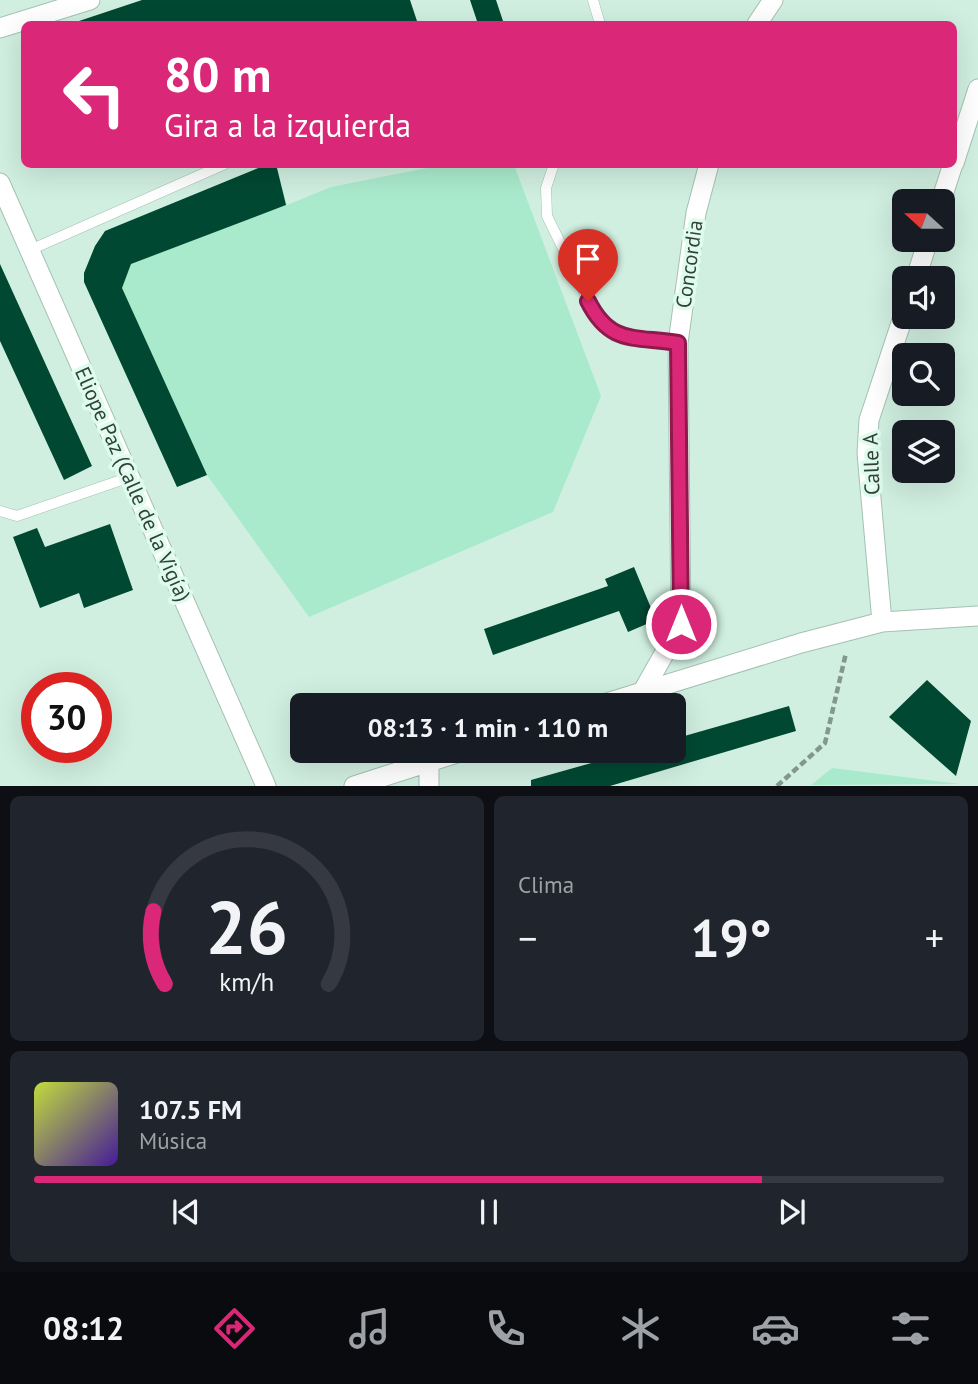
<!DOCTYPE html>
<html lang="es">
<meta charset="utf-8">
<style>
body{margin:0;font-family:"PT Sans",sans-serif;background:#20242c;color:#f1f3f6;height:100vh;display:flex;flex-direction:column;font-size:26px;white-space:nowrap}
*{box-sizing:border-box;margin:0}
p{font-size:23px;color:#9ea1a6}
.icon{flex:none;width:38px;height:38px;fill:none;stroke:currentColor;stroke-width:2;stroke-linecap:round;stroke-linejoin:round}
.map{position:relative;height:786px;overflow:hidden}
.panel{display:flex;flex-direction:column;gap:10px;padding:10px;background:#0d0f14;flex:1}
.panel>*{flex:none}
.banner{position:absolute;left:21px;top:21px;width:936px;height:147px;border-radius:10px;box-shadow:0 7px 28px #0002;background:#db2777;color:#fff;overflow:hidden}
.needle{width:46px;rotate:291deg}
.fabs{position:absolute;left:892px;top:189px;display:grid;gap:14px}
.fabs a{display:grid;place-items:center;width:63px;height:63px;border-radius:10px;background:#171b24;box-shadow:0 7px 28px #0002;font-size:35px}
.speed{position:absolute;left:21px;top:672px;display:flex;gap:14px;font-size:35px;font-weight:700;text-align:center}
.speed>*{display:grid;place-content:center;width:91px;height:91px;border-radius:50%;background:#171b24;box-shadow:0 7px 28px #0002;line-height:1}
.speed .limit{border:10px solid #d22;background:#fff;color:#111}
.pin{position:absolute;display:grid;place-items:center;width:60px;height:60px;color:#fff;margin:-72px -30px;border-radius:50% 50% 50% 0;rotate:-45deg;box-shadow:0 0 7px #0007}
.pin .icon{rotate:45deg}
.me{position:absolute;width:77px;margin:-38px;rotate:0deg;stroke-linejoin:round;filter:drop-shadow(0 0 5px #0008)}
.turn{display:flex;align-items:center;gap:24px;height:147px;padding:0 28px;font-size:32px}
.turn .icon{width:91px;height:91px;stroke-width:2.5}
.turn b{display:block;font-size:49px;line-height:60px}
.big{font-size:52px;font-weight:800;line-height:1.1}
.panel .tile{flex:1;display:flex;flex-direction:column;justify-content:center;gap:10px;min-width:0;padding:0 24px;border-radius:10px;background:#20242c}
.panel .dial{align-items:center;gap:0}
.dial svg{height:182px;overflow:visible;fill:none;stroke:#363941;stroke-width:7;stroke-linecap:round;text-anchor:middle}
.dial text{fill:#f1f3f6;stroke:none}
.song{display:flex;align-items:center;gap:21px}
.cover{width:84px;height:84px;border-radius:10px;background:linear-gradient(135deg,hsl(70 70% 55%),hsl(260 70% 35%))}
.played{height:7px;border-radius:4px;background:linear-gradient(90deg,#db2777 80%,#363941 80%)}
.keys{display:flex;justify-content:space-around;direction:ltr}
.heat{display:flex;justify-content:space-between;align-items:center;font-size:38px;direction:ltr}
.panel .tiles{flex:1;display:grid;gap:10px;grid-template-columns:1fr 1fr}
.tile:last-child{grid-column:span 2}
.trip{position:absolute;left:290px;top:693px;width:396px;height:70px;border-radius:10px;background:#171b24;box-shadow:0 7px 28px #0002;font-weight:800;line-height:70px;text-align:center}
.menu{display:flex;height:112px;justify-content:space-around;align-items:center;background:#090b0e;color:#9ea1a6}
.menu .icon{width:49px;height:49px}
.menu .selected{color:#db2777}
.menu b{font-size:32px;color:#f1f3f6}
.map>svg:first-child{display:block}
</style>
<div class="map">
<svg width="978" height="786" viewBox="0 0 978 786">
<rect width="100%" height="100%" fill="#d0efe0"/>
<path fill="#aaeacc" d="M268,165H276L287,205L331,187L442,165H514L601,396L553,512L309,617L207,475L177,487L84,282L95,246L105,231Z
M832,768L960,784L811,785Z"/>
<path fill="#004832" d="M142,0H410L418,24H79V21Z
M470,0H496L504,24H478Z
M268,164H276L286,205L131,264L122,288L207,475L177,487L84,282V273L95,246L105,231Z
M0,264L92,466L64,480L0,341Z
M110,524L133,590L84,608L79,593L40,608L13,537L37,528L45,547Z
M634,567L656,620L628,632L619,611L493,655L484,629L608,586L605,579Z
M927,680L971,721L956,776L889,717Z
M789,706L796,731L610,786H531V780L634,751H674V739Z"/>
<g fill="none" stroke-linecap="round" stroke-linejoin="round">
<defs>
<path id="lane" d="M593,0L600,24
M554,164L546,188L547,216L599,322L614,334L678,343
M30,250L225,164
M0,511L17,516L130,477"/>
<path id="street" d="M757,24L773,0
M0,28L90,0
M954,163L978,89
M0,183L266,786
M941,201L953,164
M916,278L928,240
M882,622L867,453L869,420L905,311
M643,691L681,624L678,343L696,213L709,164
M600,705L801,643L882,622L978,616
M354,786L463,751
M429,786V762"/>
</defs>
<use href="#lane" stroke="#a4c1b3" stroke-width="11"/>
<use href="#street" stroke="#a4c1b3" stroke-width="21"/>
<path stroke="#82988d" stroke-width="4.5" stroke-dasharray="7 3.5" stroke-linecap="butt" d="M777,786L825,743L846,653"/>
<use href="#lane" stroke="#fff" stroke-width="10"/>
<use href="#street" stroke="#fff" stroke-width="19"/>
</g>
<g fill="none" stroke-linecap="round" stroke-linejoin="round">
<defs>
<path id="route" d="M588,301C610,345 634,336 678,343L681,624"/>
</defs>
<use href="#route" stroke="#8e194d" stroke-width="18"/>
<use href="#route" stroke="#db2777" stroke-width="12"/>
</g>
<g text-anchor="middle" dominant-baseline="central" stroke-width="7" stroke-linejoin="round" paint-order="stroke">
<g font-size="21" fill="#34403a" stroke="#defced">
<text transform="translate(689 264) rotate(-82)">Concordia</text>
<text transform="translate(871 464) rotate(-92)">Calle A</text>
<text transform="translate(133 484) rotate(66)">Eliope Paz (Calle de la Vigía)</text>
</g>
</g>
</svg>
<div class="fabs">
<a><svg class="needle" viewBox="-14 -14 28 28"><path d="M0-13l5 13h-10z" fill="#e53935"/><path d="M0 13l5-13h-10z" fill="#9ea1a6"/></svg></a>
<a><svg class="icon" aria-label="sound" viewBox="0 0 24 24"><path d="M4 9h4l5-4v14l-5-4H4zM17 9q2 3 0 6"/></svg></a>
<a><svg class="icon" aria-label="search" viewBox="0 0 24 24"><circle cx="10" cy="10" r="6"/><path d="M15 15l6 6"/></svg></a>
<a><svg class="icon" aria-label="layers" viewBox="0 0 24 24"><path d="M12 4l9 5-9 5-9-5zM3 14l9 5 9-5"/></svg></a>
</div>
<div class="speed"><div class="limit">30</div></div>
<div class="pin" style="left:588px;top:301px;background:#d93025"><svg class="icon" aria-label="arrive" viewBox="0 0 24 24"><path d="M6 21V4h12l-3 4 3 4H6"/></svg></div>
<svg class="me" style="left:681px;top:624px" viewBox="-20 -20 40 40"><circle r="17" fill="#db2777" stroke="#fff" stroke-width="3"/><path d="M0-11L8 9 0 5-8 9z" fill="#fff"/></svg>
<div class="trip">08:13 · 1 min · 110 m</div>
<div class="banner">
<div class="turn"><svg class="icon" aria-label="left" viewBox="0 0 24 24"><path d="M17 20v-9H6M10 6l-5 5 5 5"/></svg><div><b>80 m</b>Gira a la izquierda</div></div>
</div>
</div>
<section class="panel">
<div class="tiles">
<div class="tile dial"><svg viewBox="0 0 100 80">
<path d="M14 69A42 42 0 1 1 86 69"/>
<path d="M14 69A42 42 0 0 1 9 37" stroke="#db2777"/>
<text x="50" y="56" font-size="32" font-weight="700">26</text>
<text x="50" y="72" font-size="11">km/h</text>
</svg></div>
<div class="tile"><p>Clima</p>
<div class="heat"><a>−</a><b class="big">19°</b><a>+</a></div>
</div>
<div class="tile">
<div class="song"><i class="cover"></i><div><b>107.5 FM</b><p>Música</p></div></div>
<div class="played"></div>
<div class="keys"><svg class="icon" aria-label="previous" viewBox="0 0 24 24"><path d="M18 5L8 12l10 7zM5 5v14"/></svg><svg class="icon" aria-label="pause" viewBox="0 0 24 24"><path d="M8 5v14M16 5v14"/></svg><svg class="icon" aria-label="next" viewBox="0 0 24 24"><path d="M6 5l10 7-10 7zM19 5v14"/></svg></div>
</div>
</div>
</section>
<nav class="menu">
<b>08:12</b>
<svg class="icon selected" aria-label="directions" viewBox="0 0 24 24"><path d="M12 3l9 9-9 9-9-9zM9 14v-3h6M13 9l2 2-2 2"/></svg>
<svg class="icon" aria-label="music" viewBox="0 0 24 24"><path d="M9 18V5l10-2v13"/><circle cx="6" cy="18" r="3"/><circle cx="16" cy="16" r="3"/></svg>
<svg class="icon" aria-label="phone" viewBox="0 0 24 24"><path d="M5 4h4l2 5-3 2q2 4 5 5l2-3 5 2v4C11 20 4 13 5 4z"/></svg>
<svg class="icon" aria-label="climate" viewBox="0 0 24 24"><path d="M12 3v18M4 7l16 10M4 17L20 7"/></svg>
<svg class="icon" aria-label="car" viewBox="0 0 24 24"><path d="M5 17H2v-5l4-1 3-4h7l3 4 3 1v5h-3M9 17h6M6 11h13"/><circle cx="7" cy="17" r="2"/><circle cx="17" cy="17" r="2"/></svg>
<svg class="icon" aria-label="filters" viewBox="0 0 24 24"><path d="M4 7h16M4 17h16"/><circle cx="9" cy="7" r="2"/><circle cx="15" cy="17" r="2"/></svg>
</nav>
